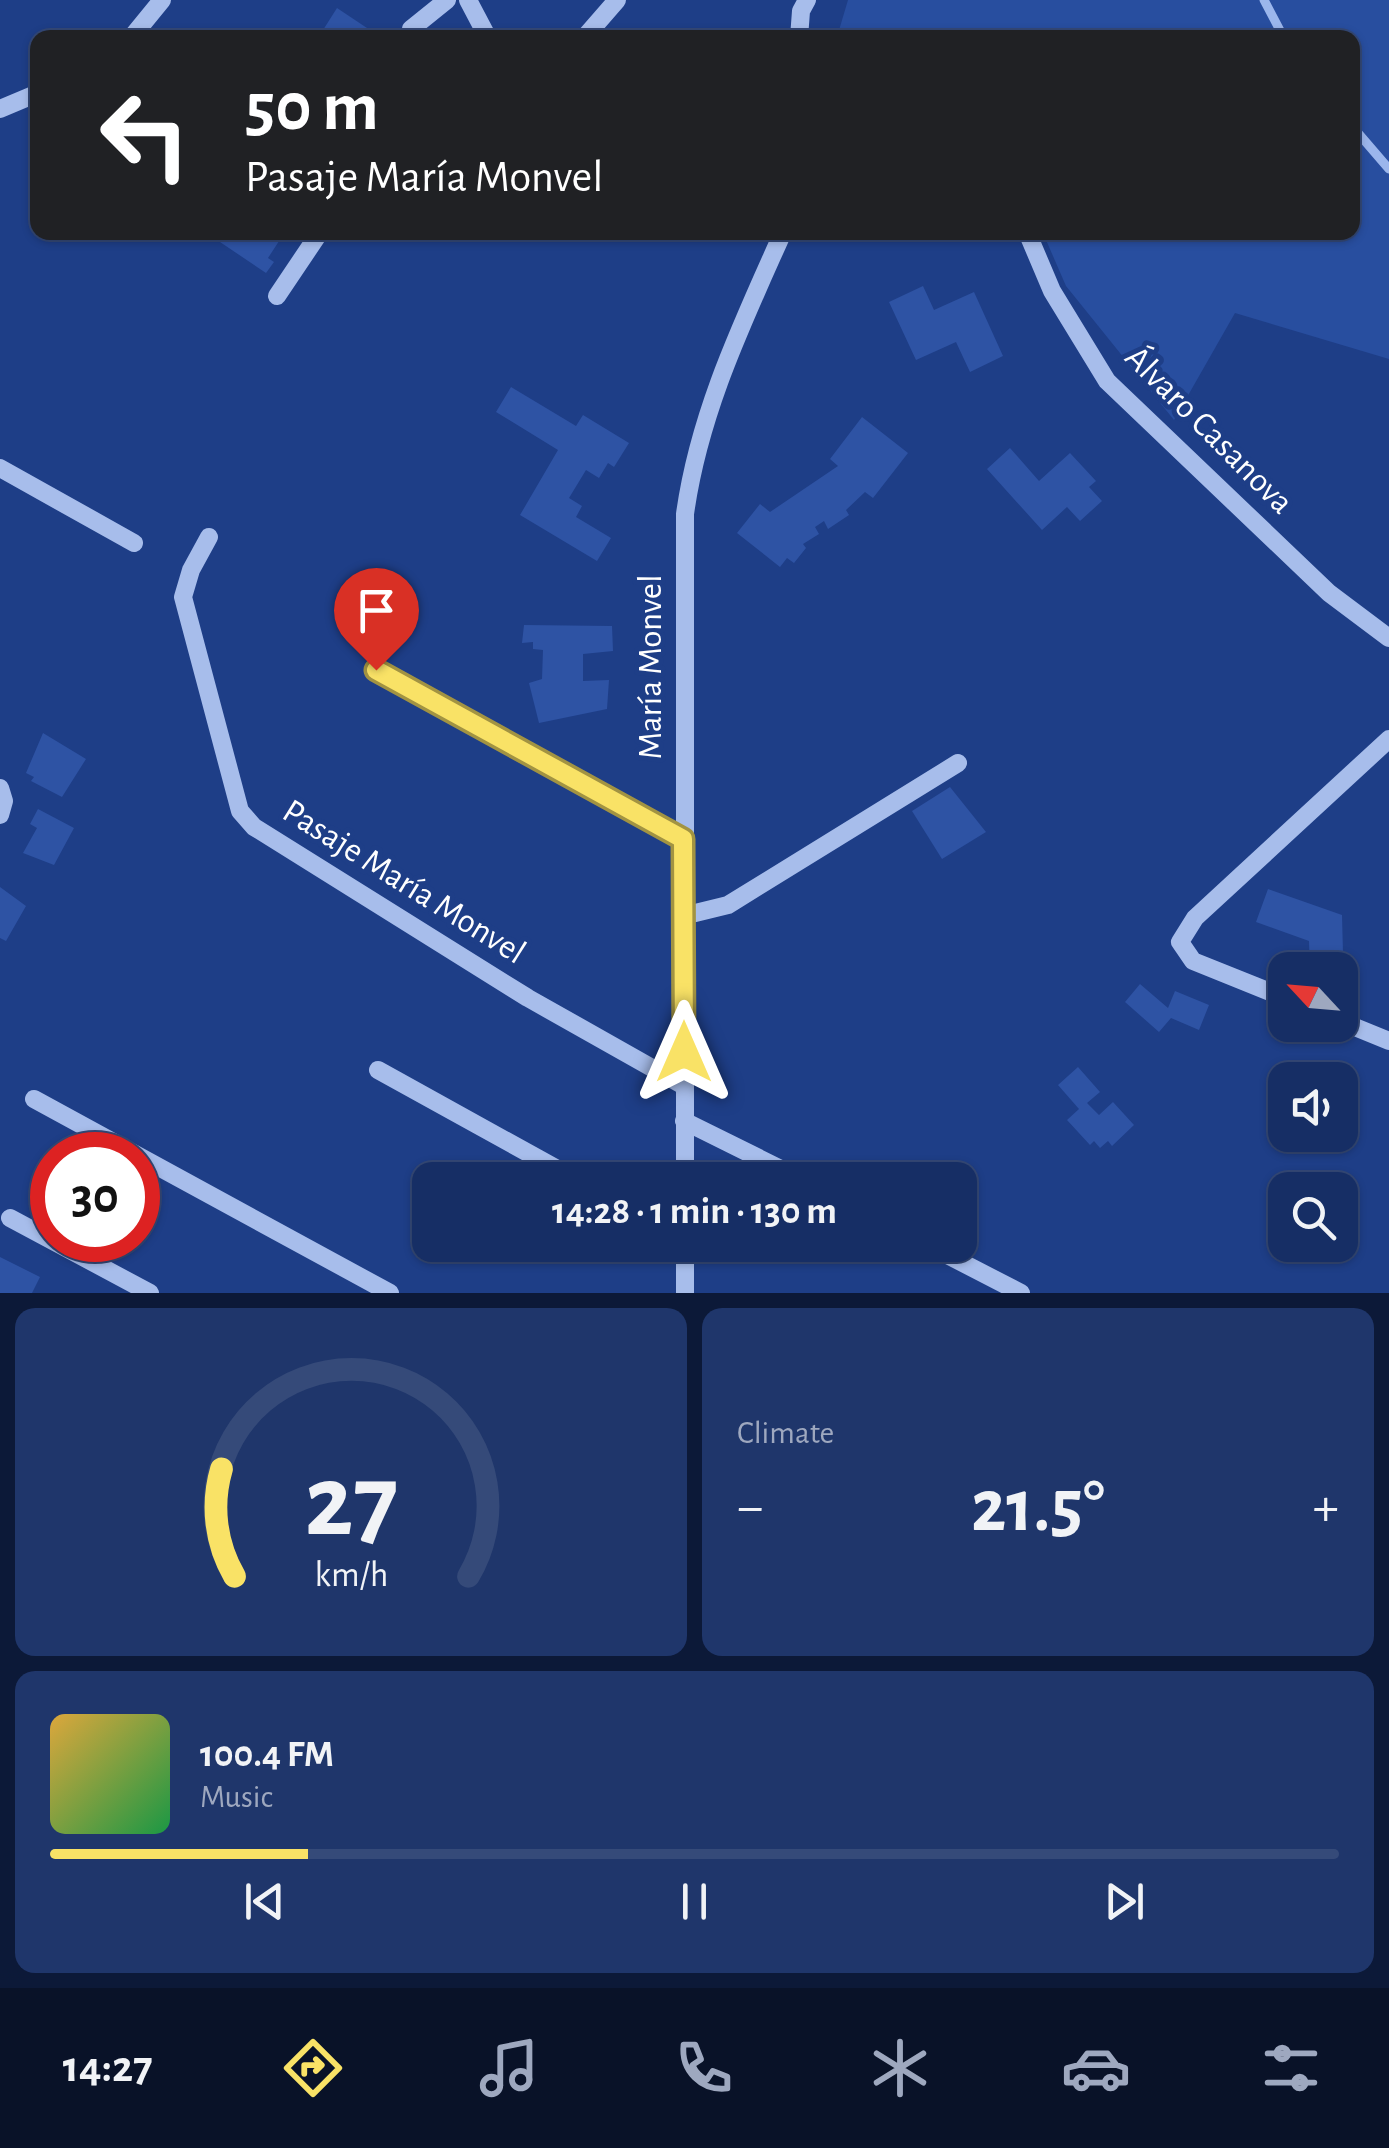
<!DOCTYPE html>
<meta charset="utf-8">
<style>
body{margin:0;font-family:"Alegreya Sans",sans-serif;background:#1f366b;color:#f1f3f6;height:100vh;display:flex;flex-direction:column;font-size:38px;white-space:nowrap}
*{box-sizing:border-box;margin:0}
p{font-size:32px;color:#9ea8bf}
.icon{flex:none;width:55px;height:55px;fill:none;stroke:currentColor;stroke-width:2;stroke-linecap:round;stroke-linejoin:round}
.map{position:relative;height:1293px;overflow:hidden}
.details{display:flex;flex-direction:column;gap:15px;padding:15px;background:#0c1938;flex:1}
.details>*{flex:none}
.top-card{position:absolute;left:30px;top:30px;width:1330px;height:210px;border-radius:20px;box-shadow:0 2px 8px #0004,0 0 0 2px #354a79;background:#202124;color:#fff;overflow:hidden}
.needle{width:65px;rotate:296deg}
.buttons{position:absolute;left:1268px;top:952px;display:grid;gap:20px}
.buttons a{display:grid;place-items:center;width:90px;height:90px;border-radius:20px;background:#162e65;box-shadow:0 2px 8px #0004,0 0 0 2px #354a79;font-size:50px}
.speed{position:absolute;left:30px;top:1132px;display:flex;gap:20px;font-size:50px;font-weight:700;text-align:center}
.speed>*{display:grid;place-content:center;width:130px;height:130px;border-radius:50%;background:#162e65;box-shadow:0 2px 8px #0004,0 0 0 2px #354a79;line-height:1}
.speed .limit{border:15px solid #d22;background:#fff;color:#111}
.pin{position:absolute;display:grid;place-items:center;width:85px;height:85px;color:#fff;margin:-102px -42px;border-radius:50% 50% 50% 0;rotate:-45deg;box-shadow:0 0 10px #0007}
.pin .icon{rotate:45deg}
.me{position:absolute;width:110px;margin:-55px;rotate:0deg;stroke-linejoin:round;filter:drop-shadow(0 0 8px #0008)}
.turn{display:flex;align-items:center;gap:35px;height:210px;padding:0 50px;font-size:45px}
.turn .icon{width:130px;height:130px;stroke-width:2.5}
.turn b{display:block;font-size:70px;line-height:85px}
.big{font-size:75px;font-weight:700;line-height:1.1}
.details .card{flex:1;display:flex;flex-direction:column;justify-content:center;gap:15px;min-width:0;padding:0 35px;border-radius:20px;background:#1f366b}
.details .dial{align-items:center;gap:0}
.dial svg{height:260px;overflow:visible;fill:none;stroke:#354a79;stroke-width:7;stroke-linecap:round;text-anchor:middle}
.dial text{fill:#f1f3f6;stroke:none}
.song{display:flex;align-items:center;gap:30px}
.cover{width:120px;height:120px;border-radius:15px;background:linear-gradient(135deg,hsl(40 70% 55%),hsl(140 70% 35%))}
.played{height:10px;border-radius:5px;background:linear-gradient(90deg,#f9e266 20%,#354a79 20%)}
.keys{display:flex;justify-content:space-around;direction:ltr}
.heat{display:flex;justify-content:space-between;align-items:center;font-size:55px;direction:ltr}
.details .tiles{flex:1;display:grid;gap:15px;grid-template-columns:1fr 1fr}
.card:last-child{grid-column:span 2}
.trip{position:absolute;left:412px;top:1162px;width:565px;height:100px;border-radius:20px;background:#162e65;box-shadow:0 2px 8px #0004,0 0 0 2px #354a79;font-weight:700;line-height:100px;text-align:center}
.tabs{display:flex;height:160px;justify-content:space-around;align-items:center;background:#091228;color:#9ea8bf}
.tabs .icon{width:70px;height:70px}
.tabs .current{color:#f9e266}
.tabs b{font-size:45px;color:#f1f3f6}
.map>svg:first-child{display:block}
</style>
<div class="map">
<svg width="1389" height="1293" viewBox="0 0 1389 1293">
<rect width="100%" height="100%" fill="#1e3e87"/>
<path fill="#284e9f" d="M848,0H1389V359L1235,313L1174,420L1066,286L1043,233L1352,232V38L837,37Z"/>
<g fill="none" stroke-linecap="round" stroke-linejoin="round">
<path stroke="#9bb6ec" stroke-width="9" d="M1264,0L1284,38
M1352,126L1389,169"/>
</g>
<path fill="#2e53a4" d="M337,8L382,38H318Z
M226,232H285L268,258L274,262L266,273L220,242Z
M923,286L934,310L974,292L1003,356L970,372L956,342L916,360L889,302Z
M511,387L576,426L583,415L629,443L614,467L608,463L599,478L586,470L569,498L582,506L576,517L611,538L597,561L520,515L558,450L496,412Z
M862,417L908,453L873,498L865,492L846,510L849,515L828,529L824,521L815,527L819,534L803,544L806,548L794,563L787,558L780,567L737,533L760,504L770,512L838,466L830,459Z
M1010,448L1039,481L1070,453L1096,481L1089,487L1102,501L1080,521L1067,507L1042,530L987,469Z
M524,625L612,626L613,651L583,654V681L609,680L607,709L539,723L529,683L542,679L543,650L533,649V642L522,643Z
M43,733L86,759L62,797L31,781L34,777L26,773Z
M950,787L986,832L942,859L912,811Z
M38,809L74,828L54,865L23,853L37,828L30,824Z
M0,887L26,906L6,941L0,938Z
M1268,889L1342,915L1344,992L1340,993V970H1310L1309,941L1256,922Z
M1140,984L1168,1008L1175,991L1209,1005L1199,1030L1171,1018L1159,1032L1125,1002Z
M1078,1067L1100,1092L1087,1103L1099,1115L1113,1102L1134,1125L1112,1146L1108,1141L1100,1148L1094,1141L1090,1145L1067,1120L1079,1109L1058,1085Z
M0,1257L40,1277L32,1293H0Z"/>
<g fill="none" stroke-linecap="round" stroke-linejoin="round">
<path stroke="#a7bdeb" stroke-width="18" d="M468,0L488,38
M131,38L162,0
M411,38V29L447,0
M584,38L617,0
M799,38L801,11L807,0
M0,109L38,93
M1027,232L1052,291L1107,381L1329,593L1389,638
M277,296L320,232
M0,468L134,543
M209,537L191,570L183,597L240,811L254,827L528,998L684,1086
M376,670L683,839
M0,788L4,801L0,815
M683,916L728,905L958,763
M1285,998L1193,961L1180,942L1195,918L1389,739
M1340,1021L1389,1041
M378,1070L577,1180
M34,1099L390,1293
M684,1121L803,1180
M685,1180V514C699,413 742,324 783,232
M10,1218L150,1293
M685,1245V1293
M928,1245L1021,1293"/>
</g>
<g fill="none" stroke-linecap="round" stroke-linejoin="round">
<defs>
<path id="route" d="M376,670L683,839L684,1052"/>
</defs>
<use href="#route" stroke="#a29342" stroke-width="25"/>
<use href="#route" stroke="#f9e266" stroke-width="18"/>
</g>
<g text-anchor="middle" dominant-baseline="central" stroke-width="10" stroke-linejoin="round" paint-order="stroke">
<g font-size="35" fill="#fff" stroke="#1e3e87">
<text transform="translate(1209 430) rotate(45)">Álvaro Casanova</text>
<text transform="translate(650 667) rotate(-90)">María Monvel</text>
<text transform="translate(404 882) rotate(32)">Pasaje María Monvel</text>
</g>
</g>
</svg>
<div class="buttons">
<a><svg class="needle" viewBox="-14 -14 28 28"><path d="M0-13l5 13h-10z" fill="#e53935"/><path d="M0 13l5-13h-10z" fill="#9ea8bf"/></svg></a>
<a><svg class="icon" aria-label="sound" viewBox="0 0 24 24"><path d="M4 9h4l5-4v14l-5-4H4zM17 9q2 3 0 6"/></svg></a>
<a><svg class="icon" aria-label="search" viewBox="0 0 24 24"><circle cx="10" cy="10" r="6"/><path d="M15 15l6 6"/></svg></a>
</div>
<div class="speed"><div class="limit">30</div></div>
<div class="pin" style="left:376px;top:670px;background:#d93025"><svg class="icon" aria-label="arrive" viewBox="0 0 24 24"><path d="M6 21V4h12l-3 4 3 4H6"/></svg></div>
<svg class="me" style="left:684px;top:1052px" viewBox="-20 -20 40 40"><path d="M0-17L14 15 0 8-14 15z" fill="#f9e266" stroke="#fff" stroke-width="4"/></svg>
<div class="trip">14:28 · 1 min · 130 m</div>
<div class="top-card">
<div class="turn"><svg class="icon" aria-label="left" viewBox="0 0 24 24"><path d="M17 20v-9H6M10 6l-5 5 5 5"/></svg><div><b>50 m</b>Pasaje María Monvel</div></div>
</div>
</div>
<section class="details">
<div class="tiles">
<div class="card dial"><svg viewBox="0 0 100 80">
<path d="M14 69A42 42 0 1 1 86 69"/>
<path d="M14 69A42 42 0 0 1 10 36" stroke="#f9e266"/>
<text x="50" y="56" font-size="32" font-weight="700">27</text>
<text x="50" y="72" font-size="11">km/h</text>
</svg></div>
<div class="card"><p>Climate</p>
<div class="heat"><a>−</a><b class="big">21.5°</b><a>+</a></div>
</div>
<div class="card">
<div class="song"><i class="cover"></i><div><b>100.4 FM</b><p>Music</p></div></div>
<div class="played"></div>
<div class="keys"><svg class="icon" aria-label="previous" viewBox="0 0 24 24"><path d="M18 5L8 12l10 7zM5 5v14"/></svg><svg class="icon" aria-label="pause" viewBox="0 0 24 24"><path d="M8 5v14M16 5v14"/></svg><svg class="icon" aria-label="next" viewBox="0 0 24 24"><path d="M6 5l10 7-10 7zM19 5v14"/></svg></div>
</div>
</div>
</section>
<nav class="tabs">
<b>14:27</b>
<svg class="icon current" aria-label="directions" viewBox="0 0 24 24"><path d="M12 3l9 9-9 9-9-9zM9 14v-3h6M13 9l2 2-2 2"/></svg>
<svg class="icon" aria-label="music" viewBox="0 0 24 24"><path d="M9 18V5l10-2v13"/><circle cx="6" cy="18" r="3"/><circle cx="16" cy="16" r="3"/></svg>
<svg class="icon" aria-label="phone" viewBox="0 0 24 24"><path d="M5 4h4l2 5-3 2q2 4 5 5l2-3 5 2v4C11 20 4 13 5 4z"/></svg>
<svg class="icon" aria-label="climate" viewBox="0 0 24 24"><path d="M12 3v18M4 7l16 10M4 17L20 7"/></svg>
<svg class="icon" aria-label="car" viewBox="0 0 24 24"><path d="M5 17H2v-5l4-1 3-4h7l3 4 3 1v5h-3M9 17h6M6 11h13"/><circle cx="7" cy="17" r="2"/><circle cx="17" cy="17" r="2"/></svg>
<svg class="icon" aria-label="filters" viewBox="0 0 24 24"><path d="M4 7h16M4 17h16"/><circle cx="9" cy="7" r="2"/><circle cx="15" cy="17" r="2"/></svg>
</nav>
